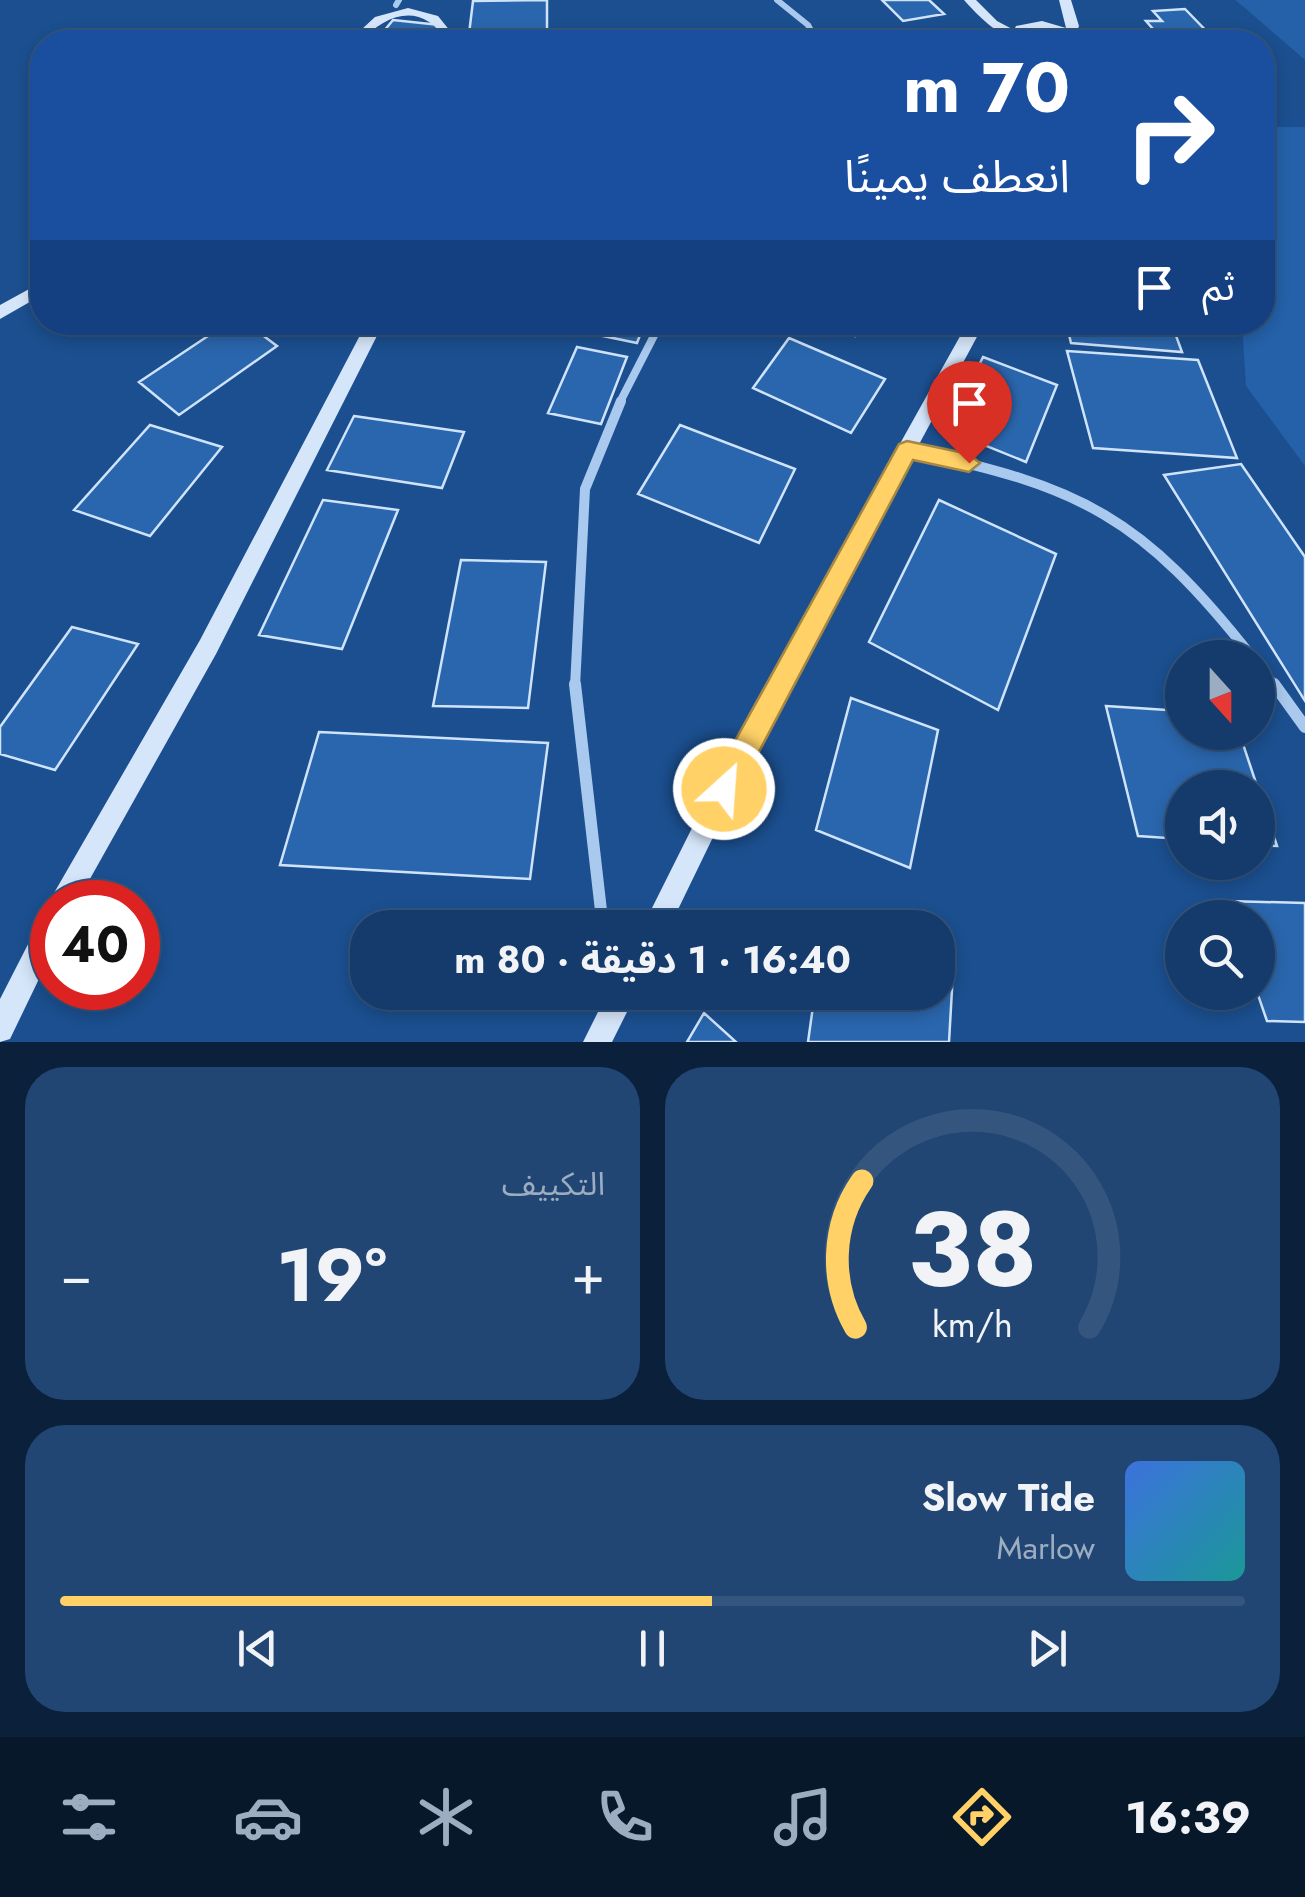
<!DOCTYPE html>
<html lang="ar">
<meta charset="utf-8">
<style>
body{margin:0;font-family:Jost,"Noto Sans Arabic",sans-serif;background:#214673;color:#f1f3f6;direction:rtl;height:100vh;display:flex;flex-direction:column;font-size:38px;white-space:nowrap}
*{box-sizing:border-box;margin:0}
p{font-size:32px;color:#9dadc1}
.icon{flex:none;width:55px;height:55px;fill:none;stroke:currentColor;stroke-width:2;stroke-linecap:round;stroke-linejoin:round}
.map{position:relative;height:1042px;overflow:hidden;direction:ltr}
.panel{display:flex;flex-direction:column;gap:25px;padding:25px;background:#0b203b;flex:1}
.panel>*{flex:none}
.guide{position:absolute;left:30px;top:30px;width:1245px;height:305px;border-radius:40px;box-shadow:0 5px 15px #0003,0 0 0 2px #33557e;direction:rtl;background:#1a4fa0;color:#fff;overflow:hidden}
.needle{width:65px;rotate:159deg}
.fabs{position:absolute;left:1165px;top:640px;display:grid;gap:20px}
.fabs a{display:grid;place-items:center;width:110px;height:110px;border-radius:50%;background:#143b6b;box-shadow:0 5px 15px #0003,0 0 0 2px #33557e;font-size:50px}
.speed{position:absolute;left:30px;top:880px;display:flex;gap:20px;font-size:50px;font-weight:700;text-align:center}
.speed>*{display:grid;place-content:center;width:130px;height:130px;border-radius:50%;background:#143b6b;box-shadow:0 5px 15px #0003,0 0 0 2px #33557e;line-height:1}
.speed .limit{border:15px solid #d22;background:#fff;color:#111}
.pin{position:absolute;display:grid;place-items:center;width:85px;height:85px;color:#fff;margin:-102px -42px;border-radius:50% 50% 50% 0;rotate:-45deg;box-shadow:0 0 10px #0007}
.pin .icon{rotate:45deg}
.me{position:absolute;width:110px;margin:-55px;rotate:26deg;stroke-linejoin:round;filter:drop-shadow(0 0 8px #0008)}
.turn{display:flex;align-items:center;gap:35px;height:210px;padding:0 40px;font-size:45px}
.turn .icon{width:130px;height:130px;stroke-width:2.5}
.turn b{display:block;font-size:70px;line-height:85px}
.then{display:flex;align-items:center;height:95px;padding:0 40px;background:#0003;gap:20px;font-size:38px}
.big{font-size:75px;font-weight:700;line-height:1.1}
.panel .widget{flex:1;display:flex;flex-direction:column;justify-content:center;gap:15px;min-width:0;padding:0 35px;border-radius:40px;background:#214673}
.panel .dial{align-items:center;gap:0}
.dial svg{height:260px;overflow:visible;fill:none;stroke:#33557e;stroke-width:7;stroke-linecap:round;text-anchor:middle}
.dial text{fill:#f1f3f6;stroke:none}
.song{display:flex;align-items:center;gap:30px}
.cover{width:120px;height:120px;border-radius:15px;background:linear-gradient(135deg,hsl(220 70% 55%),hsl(180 70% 35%))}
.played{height:10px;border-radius:5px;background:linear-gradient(90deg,#ffd166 55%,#33557e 55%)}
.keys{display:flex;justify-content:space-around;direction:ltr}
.heat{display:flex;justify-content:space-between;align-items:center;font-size:55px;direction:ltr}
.panel .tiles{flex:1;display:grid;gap:25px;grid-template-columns:1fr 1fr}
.widget:last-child{grid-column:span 2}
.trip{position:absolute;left:350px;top:910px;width:605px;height:100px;border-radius:40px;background:#143b6b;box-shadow:0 5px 15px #0003,0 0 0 2px #33557e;font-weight:700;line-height:100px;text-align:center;direction:rtl}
.menu{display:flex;height:160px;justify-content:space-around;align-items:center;background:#08182b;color:#9dadc1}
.menu .icon{width:70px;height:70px}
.menu .on{color:#ffd166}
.menu b{font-size:45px;color:#f1f3f6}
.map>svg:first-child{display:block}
</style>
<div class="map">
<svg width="1305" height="1042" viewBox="0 0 1305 1042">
<rect width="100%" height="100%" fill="#1b4f8f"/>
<path fill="#2461a8" d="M1235,0H1305V60L1245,8Z
M1263,127H1305V466L1246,386L1242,323L1262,322Z"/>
<path fill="#2a66ad" stroke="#cfe3fa" stroke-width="2.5" d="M547,0V39L468,42L473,1Z
M882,0H929L944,14L903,21Z
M1185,9L1217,42L1161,38L1146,21H1162L1153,11Z
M393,20L440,25L427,42H375Z
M557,35H604V42H556Z
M229,322H245L277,346L179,415L139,382Z
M589,322H645L637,343L584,332Z
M802,322H859L855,336Z
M1066,322H1171L1182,352L1071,343Z
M789,338L885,379L851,433L753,388Z
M577,347L627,357L601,424L548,413Z
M1067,351L1198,360L1237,458L1093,448Z
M983,357L1057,385L1026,462L947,430Z
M354,416L464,432L442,488L327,470Z
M150,425L222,447L150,536L74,510Z
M680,425L795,469L759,543L638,494Z
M1241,464L1305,557V701L1164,475Z
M323,500L398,510L342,649L259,635Z
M939,500L1056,554L998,710L869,642Z
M461,560L546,562L528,708L433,706Z
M72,627L138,644L55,770L0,754V727Z
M851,698L938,730L910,868L816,830Z
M1106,706L1182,711V732H1239L1277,846L1258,845V788H1182V839L1138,836Z
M319,732L548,743L530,879L280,865Z
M1227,901L1305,903V1022L1267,1021L1257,992L1258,918H1233Z
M938,967L953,972L949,1042H808L815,992H938Z
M704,1013L736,1042H687Z"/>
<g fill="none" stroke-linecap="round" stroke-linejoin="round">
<path stroke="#a9c9ee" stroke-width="6" d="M777,0L808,25L817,42
M396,5L399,0"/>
<path stroke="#a9c9ee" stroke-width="8" d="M619,404L661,322"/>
<path stroke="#a9c9ee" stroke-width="10" d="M907,450C1082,486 1142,517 1253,658
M1258,663L1275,687
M575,687L585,489L621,401"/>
<path stroke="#a9c9ee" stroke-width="12" d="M575,684L603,928
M1274,684L1305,727"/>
<path fill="#d6e6fa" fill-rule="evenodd" d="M964,0H976L997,21L1014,30L1016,26L1042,21L1066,28L1059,0H1071L1079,26L1075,36L1079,42H1067C1057,29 1043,26 1026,31L1028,42C1004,42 980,18 964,0Z
M408,8L438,16L459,42H447C423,2 388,12 360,42H348L375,17Z
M42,282V295L0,319V305Z
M367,322H384L216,654L77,902H52V908L50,902L54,893L200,640Z
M968,322H985L766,728L669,928H642L750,712Z
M52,911V952L10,1039L0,1042V999L43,915Z
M608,992H637L612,1042H583Z"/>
</g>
<path fill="#ffd166" stroke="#a68842" stroke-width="2.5" d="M907,441L969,454L980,463L969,472L913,460L734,799L724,803L714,799L710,789L714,779L899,444Z"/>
</svg>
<div class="fabs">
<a><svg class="needle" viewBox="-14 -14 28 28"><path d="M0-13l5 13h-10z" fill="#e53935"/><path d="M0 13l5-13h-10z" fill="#9dadc1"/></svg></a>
<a><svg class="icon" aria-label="sound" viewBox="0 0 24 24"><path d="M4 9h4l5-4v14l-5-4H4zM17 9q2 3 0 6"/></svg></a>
<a><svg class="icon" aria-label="search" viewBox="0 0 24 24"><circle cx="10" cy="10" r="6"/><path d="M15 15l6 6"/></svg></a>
</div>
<div class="speed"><div class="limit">40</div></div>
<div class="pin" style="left:969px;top:463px;background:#d93025"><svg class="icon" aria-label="arrive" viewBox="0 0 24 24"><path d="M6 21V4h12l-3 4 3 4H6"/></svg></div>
<svg class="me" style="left:724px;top:789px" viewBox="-20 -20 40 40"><circle r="17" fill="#ffd166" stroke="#fff" stroke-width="3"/><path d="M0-11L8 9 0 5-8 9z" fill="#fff"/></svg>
<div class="trip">16:40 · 1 دقيقة · 80 m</div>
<div class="guide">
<div class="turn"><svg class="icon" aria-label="right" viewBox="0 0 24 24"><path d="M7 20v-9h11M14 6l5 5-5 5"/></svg><div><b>70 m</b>انعطف يمينًا</div></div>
<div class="then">ثم<svg class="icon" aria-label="arrive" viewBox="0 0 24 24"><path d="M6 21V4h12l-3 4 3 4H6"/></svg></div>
</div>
</div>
<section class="panel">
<div class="tiles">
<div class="widget dial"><svg viewBox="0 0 100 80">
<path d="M14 69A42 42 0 1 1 86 69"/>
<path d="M14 69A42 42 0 0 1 16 24" stroke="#ffd166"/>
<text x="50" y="56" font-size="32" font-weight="700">38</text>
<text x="50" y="72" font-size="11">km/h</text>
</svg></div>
<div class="widget"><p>التكييف</p>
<div class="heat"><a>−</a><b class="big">19°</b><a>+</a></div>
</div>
<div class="widget">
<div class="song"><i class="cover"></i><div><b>Slow Tide</b><p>Marlow</p></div></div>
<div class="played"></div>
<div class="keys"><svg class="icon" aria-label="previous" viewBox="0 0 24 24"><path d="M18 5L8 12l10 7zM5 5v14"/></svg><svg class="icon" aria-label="pause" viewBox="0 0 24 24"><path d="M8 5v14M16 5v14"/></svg><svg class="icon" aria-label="next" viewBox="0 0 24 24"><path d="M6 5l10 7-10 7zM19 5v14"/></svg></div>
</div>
</div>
</section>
<nav class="menu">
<b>16:39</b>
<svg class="icon on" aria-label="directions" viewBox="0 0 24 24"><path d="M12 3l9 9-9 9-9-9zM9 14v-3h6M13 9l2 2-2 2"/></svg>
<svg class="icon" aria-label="music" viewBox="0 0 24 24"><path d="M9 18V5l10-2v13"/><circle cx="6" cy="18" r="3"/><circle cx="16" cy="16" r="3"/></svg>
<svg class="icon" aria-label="phone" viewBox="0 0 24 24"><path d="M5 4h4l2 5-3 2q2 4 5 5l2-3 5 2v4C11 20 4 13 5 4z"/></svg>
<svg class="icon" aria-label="climate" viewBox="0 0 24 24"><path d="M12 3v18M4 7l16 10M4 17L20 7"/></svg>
<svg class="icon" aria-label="car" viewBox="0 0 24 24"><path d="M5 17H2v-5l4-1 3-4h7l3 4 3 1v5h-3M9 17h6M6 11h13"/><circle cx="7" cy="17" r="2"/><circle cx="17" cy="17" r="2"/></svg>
<svg class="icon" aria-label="filters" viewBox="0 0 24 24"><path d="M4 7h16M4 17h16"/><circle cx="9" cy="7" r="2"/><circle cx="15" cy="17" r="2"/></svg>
</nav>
